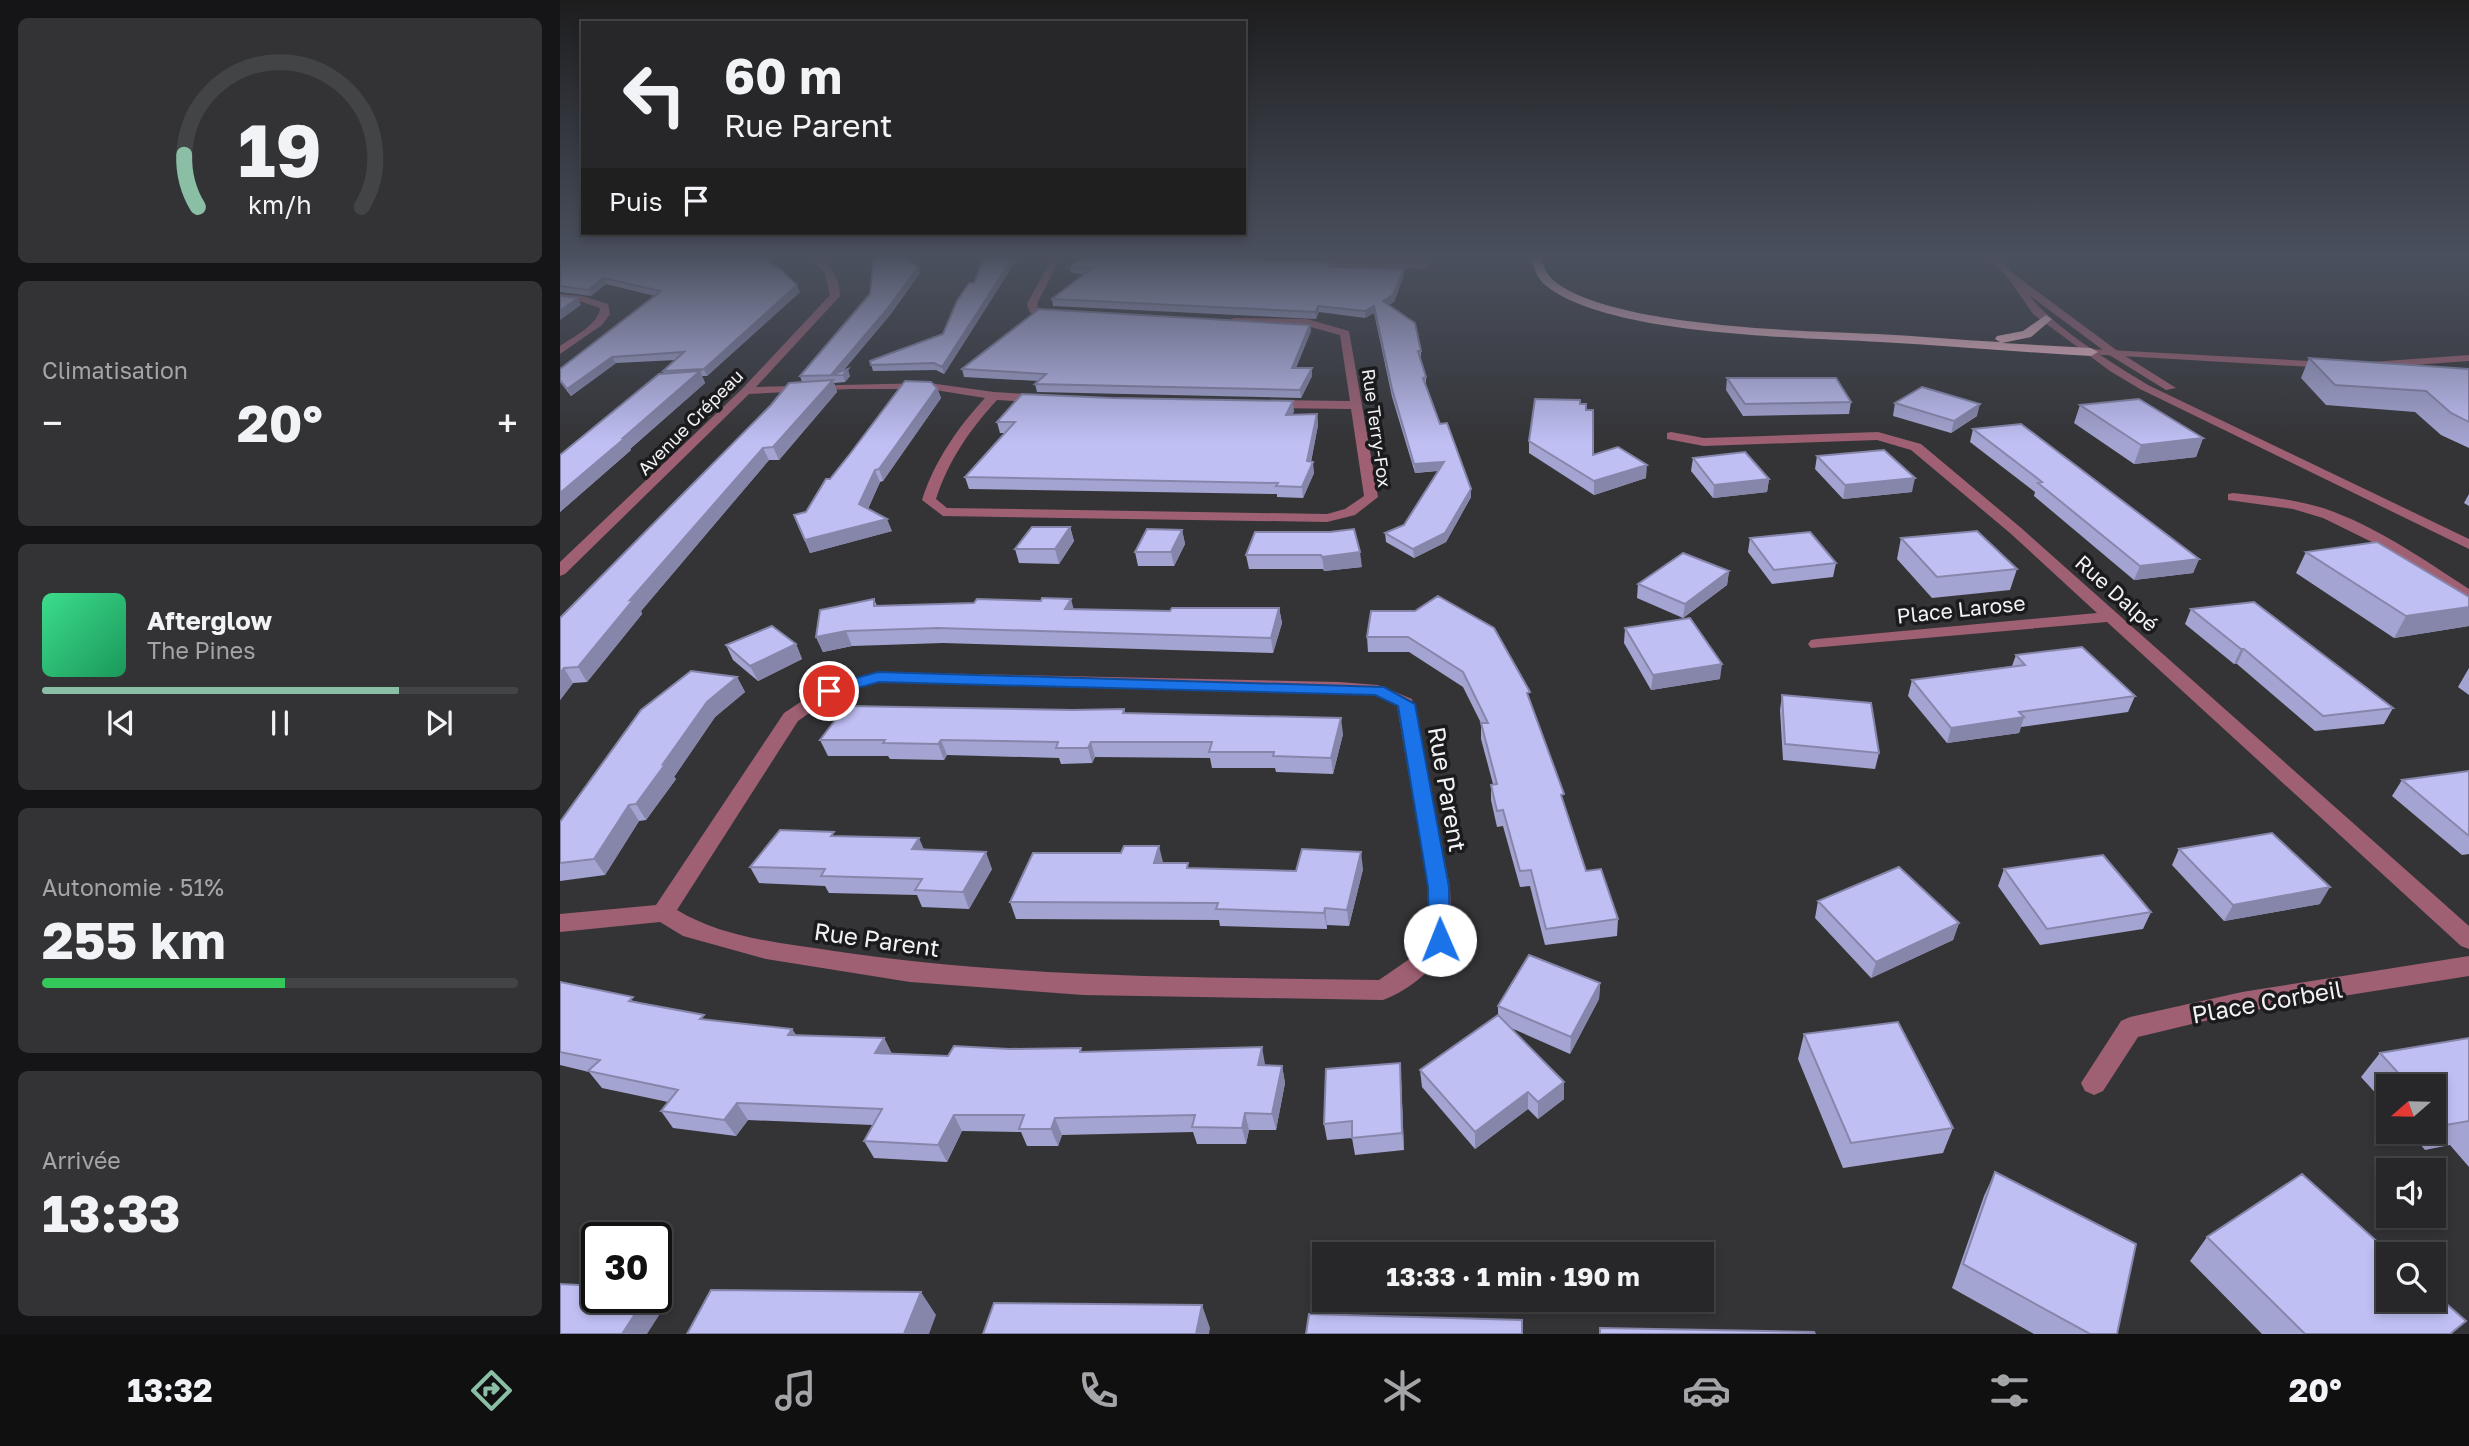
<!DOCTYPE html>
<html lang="fr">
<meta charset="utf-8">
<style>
body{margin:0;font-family:"Golos Text",sans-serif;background:#333335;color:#f1f3f6;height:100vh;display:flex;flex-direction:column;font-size:26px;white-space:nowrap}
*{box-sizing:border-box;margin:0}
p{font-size:23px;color:#a4a5a8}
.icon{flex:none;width:38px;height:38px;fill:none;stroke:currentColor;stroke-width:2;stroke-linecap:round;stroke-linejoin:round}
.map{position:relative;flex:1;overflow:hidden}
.drawer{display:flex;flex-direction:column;gap:18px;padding:18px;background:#151517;width:560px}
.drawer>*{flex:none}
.hud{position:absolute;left:21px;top:21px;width:665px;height:214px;border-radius:0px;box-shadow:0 4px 10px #0003,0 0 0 2px #434446;background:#272729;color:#f1f3f6;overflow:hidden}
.needle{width:46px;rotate:250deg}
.buttons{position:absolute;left:1816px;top:1074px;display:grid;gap:14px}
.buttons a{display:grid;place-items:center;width:70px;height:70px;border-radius:0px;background:#272729;box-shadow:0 4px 10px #0003,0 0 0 2px #434446;font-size:35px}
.speed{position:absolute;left:21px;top:1222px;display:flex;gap:14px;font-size:35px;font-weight:700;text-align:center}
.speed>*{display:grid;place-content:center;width:91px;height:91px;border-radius:50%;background:#272729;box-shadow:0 4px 10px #0003,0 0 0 2px #434446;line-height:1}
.speed .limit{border:4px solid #111;border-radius:10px;background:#fff;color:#111}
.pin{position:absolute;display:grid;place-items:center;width:60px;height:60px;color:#fff;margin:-30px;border:4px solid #fff;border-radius:50%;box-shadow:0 2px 7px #0007}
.me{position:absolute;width:77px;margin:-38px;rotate:359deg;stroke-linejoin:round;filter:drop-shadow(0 0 5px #0008)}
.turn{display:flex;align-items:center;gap:24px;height:147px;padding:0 28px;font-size:32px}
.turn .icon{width:91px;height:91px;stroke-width:2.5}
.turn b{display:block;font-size:49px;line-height:60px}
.then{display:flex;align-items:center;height:66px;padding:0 28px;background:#0003;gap:14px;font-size:26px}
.big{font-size:52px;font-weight:700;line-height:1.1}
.drawer .widget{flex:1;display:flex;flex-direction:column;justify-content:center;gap:10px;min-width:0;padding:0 24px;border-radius:10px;background:#333335}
.drawer .dial{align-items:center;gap:0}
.dial svg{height:182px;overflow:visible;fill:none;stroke:#434446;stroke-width:7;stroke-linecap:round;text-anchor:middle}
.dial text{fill:#f1f3f6;stroke:none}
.song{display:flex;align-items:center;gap:21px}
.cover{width:84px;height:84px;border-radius:10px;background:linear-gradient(135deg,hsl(150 70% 55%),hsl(150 70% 35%))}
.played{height:7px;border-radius:4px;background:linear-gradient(90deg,#8abfa5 75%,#434446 75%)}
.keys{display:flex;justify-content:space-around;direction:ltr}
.heat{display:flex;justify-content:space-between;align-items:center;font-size:38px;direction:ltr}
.charge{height:10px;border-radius:5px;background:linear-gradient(90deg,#34c759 51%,#434446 0)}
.trip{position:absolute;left:752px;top:1242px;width:402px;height:70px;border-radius:0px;background:#272729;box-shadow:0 4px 10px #0003,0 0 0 2px #434446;font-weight:700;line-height:70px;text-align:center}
.menu{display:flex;height:112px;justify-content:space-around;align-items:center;background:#101010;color:#a4a5a8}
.menu .icon{width:49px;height:49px}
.menu .active{color:#8abfa5}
.menu b{font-size:32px;color:#f1f3f6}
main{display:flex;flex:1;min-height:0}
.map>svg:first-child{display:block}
</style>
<main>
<section class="drawer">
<div class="widget dial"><svg viewBox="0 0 100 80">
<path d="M14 69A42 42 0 1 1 86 69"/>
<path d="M14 69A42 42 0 0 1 8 46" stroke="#8abfa5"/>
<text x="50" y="56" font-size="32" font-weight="700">19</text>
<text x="50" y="72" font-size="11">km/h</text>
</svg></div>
<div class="widget"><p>Climatisation</p>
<div class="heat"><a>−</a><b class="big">20°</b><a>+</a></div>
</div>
<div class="widget">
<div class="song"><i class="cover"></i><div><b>Afterglow</b><p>The Pines</p></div></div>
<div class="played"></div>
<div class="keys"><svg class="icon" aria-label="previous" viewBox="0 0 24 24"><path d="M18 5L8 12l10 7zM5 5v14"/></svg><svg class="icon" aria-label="pause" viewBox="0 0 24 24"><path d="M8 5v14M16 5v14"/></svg><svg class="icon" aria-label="next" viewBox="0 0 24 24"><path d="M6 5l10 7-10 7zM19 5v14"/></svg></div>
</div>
<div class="widget"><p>Autonomie · 51%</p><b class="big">255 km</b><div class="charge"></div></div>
<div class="widget"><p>Arrivée</p><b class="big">13:33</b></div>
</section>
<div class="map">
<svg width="1909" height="1334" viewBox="0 0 1909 1334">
<rect width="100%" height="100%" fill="#343437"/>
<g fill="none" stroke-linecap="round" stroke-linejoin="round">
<path fill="#9e6072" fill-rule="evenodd" d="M249,256H259C271,267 280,279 280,296L196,387L369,383L434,392L483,395L489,399L483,403L437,400C411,428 388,461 376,499L387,508L767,514L785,509L804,496L791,409L710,408L704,404L710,400L790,401L780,335L747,326L671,323V319L675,318L747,319L789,331L818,497L795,515L767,522L383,516L362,500C374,462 398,427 425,398L369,389H290L189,394L5,574L0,576V562L182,389L270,295L265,273Z
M493,256H501L477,304L478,308L504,312L505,314L500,317L470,313L467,304Z
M747,260L865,263L870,266L865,269L750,265L747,264Z
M0,294L23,296L48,304L50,314L42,325L0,354V346C13,337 39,324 40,308L22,302L0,300Z
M1531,349L1769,362L1775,365L1769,368L1527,354V350Z
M1909,355V361L1811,368L1805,365L1811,362Z
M1111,432L1144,438L1318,432L1361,444L1460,527L1909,926V949L1901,946L1547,622L1251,648L1248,644L1251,640L1257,639L1537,613L1450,533L1351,450L1317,440L1144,446L1107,439V433Z
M1673,493C1703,496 1734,499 1763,508C1816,526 1863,559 1909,589V601L1818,545L1763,518L1733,509L1668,500V494Z
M318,672L779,682L818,685L852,699L890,887L892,940C879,965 849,991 823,1000L523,995L350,982L206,959L123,936L100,922L0,932V914L96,905L224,713L263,687ZM319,682L814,695L837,706L868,887V937L848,960L819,980C637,977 455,978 274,951C221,943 163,938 117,910L238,721L275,695Z
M1909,956V976L1682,1012L1578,1037L1543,1091L1534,1095L1525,1091L1521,1083L1561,1021L1570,1017L1682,992Z"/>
<path fill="#9e6072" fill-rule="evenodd" d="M1427,256H1436L1455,275L1559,352L1616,388L1606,390L1551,356L1469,295C1494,328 1552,363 1588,385L1909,539V549L1580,389L1550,371L1473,314L1449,279Z"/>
<path fill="#f9bccc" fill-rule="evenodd" d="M969,256H979C983,263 986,274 992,279C1045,327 1244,331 1317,334C1358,336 1399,340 1440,342L1435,339L1437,336L1463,331L1486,315L1492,319L1471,337L1442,343L1531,348L1538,352L1531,356C1460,352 1390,346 1320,342C1239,337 1045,336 984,284C977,278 973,264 969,256Z"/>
</g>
<path fill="#a4a4d2" d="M0,256H224L206,260L240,292L147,376H142L145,383L70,449L71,450L0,512V455L104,374L103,371L116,360L56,363L11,396L0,382V369L95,296L46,284L31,296L0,292Z
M427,256H459L384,374L376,370L313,371L310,361L383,334L414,283Z
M672,256H782L780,259Z
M772,262L773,267L844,269V275L834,302L828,305L861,351V358H860L866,377V385L880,424L911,489V497L886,542L854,558L826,542L825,533L844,525L878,471L855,473L832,397L814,313L805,318L759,312L756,319L493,306L492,299L524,274L511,273L510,267Z
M360,273L330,315L283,371L290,376L285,382L274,383L277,392L219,460H209L81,611L82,614L27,682L13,683L0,700V618L242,382L240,376L310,294Z
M750,325L751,331L736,368L752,376L741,398L477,392L475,384L479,381L404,377L402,369Z
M1749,358L1909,369V448L1881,435L1855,412L1766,405L1741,378Z
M1167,378L1291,402L1289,414L1183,416L1166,390Z
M377,388L381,398L323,481L320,482L308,509L332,531L250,553L234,515L246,512Z
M1335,403L1417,416L1391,433L1333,416Z
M1020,404L1026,410L1033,455L1086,478L1034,495L969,453V441Z
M1520,405L1643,438L1636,457L1574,464L1514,423Z
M734,411L732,415L757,414L758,425L751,462L754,473L743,498L717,497V494L409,489L405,477L446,433H440L437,422Z
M1413,429L1639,559L1633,573L1574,580L1474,496L1475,492L1410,442Z
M1257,456L1352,492L1283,499L1255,469Z
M1133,458L1209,479L1207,492L1153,498L1131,471Z
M1909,494V506L1904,503Z
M510,527L514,541L499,564L459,563L455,549Z
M622,530L625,544L614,566H578L575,552Z
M695,532L802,567L764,571L763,569H689L686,555Z
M1190,538L1276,563L1273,577L1212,584L1188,552Z
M1341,538L1457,569L1450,590L1372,598L1337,559Z
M1746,552L1909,597V626L1834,638L1736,573Z
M1169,571L1167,585L1123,618L1077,598L1078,584Z
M314,599L317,606L610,611L719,608L722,623L713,653L383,643L292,646L263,652L256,637Z
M1631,609L1833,708L1824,724L1755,731L1677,664H1674L1625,624Z
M811,611L970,700L1026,871L1058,919L1057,936L985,945L970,886L960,887L943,826L937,827L931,800V785L933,784L921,739V723L903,687L849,652H808L807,637Z
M1065,628L1160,679L1091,690L1064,643Z
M236,644L242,659L198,681L173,660L166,645Z
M1456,655L1575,696L1568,712L1461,727L1459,733L1387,743L1348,696L1352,680L1452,666Z
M1909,668V695L1898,687Z
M177,677L185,692L155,717L114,777L116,779L86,820L79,821L45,875L0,881V822Z
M1222,695L1319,753L1315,769L1223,760L1220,710Z
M564,709L565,713L783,734L773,774L716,772L715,768H652L650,758L535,757L532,763L501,764L499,758L387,755L384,760L330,759L328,756H268L260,740L513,710Z
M1909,771V854L1902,855L1832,796L1842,780Z
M276,836L364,850L432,869L409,909L362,907L357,895L269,893L265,886L199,883L190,867Z
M1619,849L1760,904L1664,921L1612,865Z
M603,863L630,868L736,871L803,869L789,926L767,925V929L660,926L659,920L456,919L450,902Z
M1444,869L1591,912L1583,929L1480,945L1438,886Z
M1258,901L1399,923L1393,940L1311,978L1255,918Z
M0,982L147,1020L232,1029L236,1035L324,1038L332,1054L388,1056L449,1049L522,1052L705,1064V1066H722L725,1083L716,1130H689L686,1144H637L633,1132L502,1135L498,1146H467L461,1132L402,1131L387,1162L314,1158L304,1141L313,1125L188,1120L176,1136L113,1128L101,1111L108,1102L42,1088L29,1072L0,1065Z
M1040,983L1039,999L1010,1054L951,1028L1004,1082V1099L978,1119L968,1109L915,1149L862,1087L860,1070L938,1015V1006Z
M1244,1034L1393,1128L1383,1153L1283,1168L1238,1059Z
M1909,1038V1167L1890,1145L1865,1150L1850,1132H1874V1087H1829V1108L1801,1077L1820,1053Z
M840,1063L841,1079L844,1150L795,1155L792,1138L767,1140L764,1124Z
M1435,1172L1557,1334H1474L1392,1288L1424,1196Z
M1647,1237L1893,1334H1702L1630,1261Z"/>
<path fill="#8686ab" d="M199,256H224L201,262Z
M454,256H459L384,374L382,367Z
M358,267L360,273L330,315L279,375H271Z
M844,269V275L834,302L823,308V301Z
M43,278L46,284L31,296L28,290Z
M237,285L240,292L147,376L144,369Z
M18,298L21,305L0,320V311Z
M758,306L759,312L756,319V312Z
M814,306V313L805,318V311Z
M750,325L751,331L733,375L732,368Z
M52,357L56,363L11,396L7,389Z
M752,368V376L741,398L740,390Z
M288,369L290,376L285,382L283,375Z
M140,371L145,383L70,449L71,450L0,512V493Z
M273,380L277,392L219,460L213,447Z
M377,388L381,398L323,481L319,469Z
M733,401L734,411L727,426L726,415Z
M1420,404L1417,416L1391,433L1394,421Z
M757,414L758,425L749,472L753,462L754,473L743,498L742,487Z
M1643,438L1636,457L1574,464L1581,445Z
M203,448L209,460L81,611L82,614L27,682L18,667L70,600Z
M884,462V470L855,473L854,464Z
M1087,465L1086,478L1034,495V481Z
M315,470L320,482L304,517L299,504Z
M1355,478L1352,492L1283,499L1285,485Z
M1209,479L1207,492L1153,498L1154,485Z
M911,489V497L886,542L854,558L853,549Z
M327,519L332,531L250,553L245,540Z
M510,527L514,541L499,564L495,549Z
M622,530L625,544L614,566L611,552Z
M800,552L802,567L764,571L762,557Z
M1639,559L1633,573L1574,580L1580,566Z
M1169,571L1167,585L1123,618L1125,604Z
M511,599L515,614L505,609Z
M1909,607V626L1834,638L1846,616Z
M719,608L722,623L713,653L711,638Z
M286,631L292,646L263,652L256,637Z
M236,644L242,659L198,681L190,666Z
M1681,649H1684L1677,664H1674Z
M1162,664L1160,679L1091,690L1093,675Z
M4,668L13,683L0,700V673Z
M177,677L185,692L155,717L114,777L116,779L86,820L76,804L103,764L147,702Z
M1464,717L1459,733L1387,743L1391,728Z
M781,718L783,734L773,774L771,758Z
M381,740L387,755L384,760L378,744Z
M531,742L535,757L532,763L528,748Z
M69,805L79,821L45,875L34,859Z
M359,838L366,854L352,849Z
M599,846L603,862L598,879L594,863Z
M426,852L432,869L409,909L403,892Z
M801,852L803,869L789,926L787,910Z
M1770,887L1760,904L1664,921L1673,905Z
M765,908L767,925V929L764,913Z
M1399,923L1393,940L1311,978L1316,962Z
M1040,983L1039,999L1010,1054L1011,1037Z
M232,1029L242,1046L228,1035Z
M324,1038L332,1055L315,1053Z
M702,1047L705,1064L702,1082L698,1065Z
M840,1063L841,1079L844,1150L842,1133Z
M722,1066L725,1083L716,1130L712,1114Z
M1004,1082V1099L978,1119V1102Z
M968,1092V1109L915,1149V1132Z
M177,1103L188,1120L176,1136L164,1120Z
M685,1113L689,1130L686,1144L682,1128Z
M394,1115L402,1131L387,1162L378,1145Z
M495,1118L502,1135L498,1146L491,1129Z
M361,1292L376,1315L369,1334H344Z
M96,1296L105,1306L87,1334H62L86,1297H96Z
M642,1305L650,1328L649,1334H636Z"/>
<path fill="#bfbff4" stroke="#8686ab" stroke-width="2" d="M0,256H200L220,269L237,285L144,369L103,371L124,352L52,357L7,389L0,380V369L101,291L43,278L28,290L0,286Z
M314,256H343L358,267L328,308L271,375L288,369L283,375L240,376L310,294Z
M427,256H454L382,367L374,363L311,365L310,361L383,334L397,301L409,283H414L421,265Z
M524,256H572L772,262L769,267L844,269L833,295L823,301L855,323L861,351H858L866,377L863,378L880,424L887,423L911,489L885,533L853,549L825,533L844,525L884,462L854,464L832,389L814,306L805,311L758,306L756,312L492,299L532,268L510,267Z
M0,296L18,298L0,311Z
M479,309L750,325L732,368H752L740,390L475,384L486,374L402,369Z
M1749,358L1909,369V422L1891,413L1866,391L1775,385Z
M140,371L63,438H65L0,493V455L99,374Z
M1167,378H1276L1291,402L1185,404Z
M273,380L213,447L203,448L70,600L74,599L18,667L4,668L0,673V618L211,405L229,383Z
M345,381L371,382L377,388L319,469L315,470L299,504L327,519L245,540L234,515L246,512L266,479H270L290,454Z
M1362,387L1420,404L1394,421L1335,403Z
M462,394L551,398L733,401L726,415L757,414L747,461L753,462L742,487L716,486L718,483L405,477L455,422H437Z
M975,399L1020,400V404H1026V410H1033V455L1058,447L1087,465L1034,481L969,441Z
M1579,399L1643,438L1581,445L1520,405Z
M1461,424L1639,559L1580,566L1478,483L1482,482L1413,429Z
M1324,450L1355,478L1285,485L1257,456Z
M1185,452L1209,479L1154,485L1133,458Z
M472,527H510L495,549H455Z
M587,529L622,530L611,552H575Z
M794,529L800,552L762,557L761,555H686L695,532H770Z
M1417,531L1457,569L1377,577L1341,538Z
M1250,532L1276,563L1214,570L1190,538Z
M1817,542L1909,597V607L1846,616L1746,552Z
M1123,553L1169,571L1125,604L1078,584Z
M878,596L934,628L970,692L967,693L1004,794L1001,795L1026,871L1041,869L1058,919L986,929L971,870L960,871L943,810L937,811L931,785L937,784L921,723H928L903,672L848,637H807L811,611H855Z
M482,598L511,599L505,609L610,611L612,608H719L711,638L378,628L286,631L256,637L260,610L314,599V606L414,603L417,599L481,601Z
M1694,602L1833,708L1763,716L1684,649H1681L1631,609Z
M1130,618L1162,664L1093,675L1065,628Z
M212,626L236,644L190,666L166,645Z
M1522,647L1575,696L1459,712L1464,717L1391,728L1352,680L1465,665L1456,655Z
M131,671L177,677L147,702L103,764L106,763L76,804L69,805L34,859L0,863V822L81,710Z
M1222,695L1311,703L1319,753L1225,744Z
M286,706L513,710L564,709L563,713L781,718L771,758L713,756L714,752H649L652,742H531L528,748H496L498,742L381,740L378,744L323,743L325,740H260Z
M1909,771V836L1842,780Z
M220,830L274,832L271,836L359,838L352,849L426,852L403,892L355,890L362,879L261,876L265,869L190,867Z
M1712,833L1770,887L1673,905L1619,849Z
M564,846H599L594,863H628L627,868L736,871L742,849L801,852L787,910L765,908L764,913L656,909L658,903L450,902L473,853H561Z
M1543,855L1591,912L1487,929L1444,869Z
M1339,867L1399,923L1316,962L1258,901Z
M969,955L1040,983L1011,1037L938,1006Z
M0,982L73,997L69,1001L144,1015L140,1019L232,1029L228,1035L324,1038L315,1053L388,1056L394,1046L449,1049L521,1048L520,1052L702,1047L698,1065L722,1066L712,1114L685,1113L682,1128L632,1127L635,1115L495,1118L491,1129H459L464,1115H394L378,1145L304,1141L322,1109L177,1103L164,1120L101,1111L118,1090L28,1071L40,1060L0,1052Z
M938,1015L1004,1082L978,1102L968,1092L915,1132L860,1070Z
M1338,1022L1393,1128L1291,1143L1244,1034Z
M1909,1038V1121L1886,1125L1874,1112V1087H1851L1820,1053Z
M840,1063L842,1133L792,1138V1121L764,1124L766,1069Z
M1435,1172L1576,1244L1557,1334H1530L1403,1264Z
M1742,1174L1832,1255H1829V1300H1874V1293L1906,1321L1890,1334H1745L1647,1237Z
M0,1284L37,1286V1297H86L62,1334H0Z
M151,1290L361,1292L344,1334H127Z
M434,1303L642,1305L636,1334H423Z
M749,1314L962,1320V1334H746Z
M1040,1328L1254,1332L1255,1334H1040Z"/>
<linearGradient id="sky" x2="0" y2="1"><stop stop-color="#1d1d1e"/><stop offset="0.58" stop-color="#4a505e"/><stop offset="1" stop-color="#4a505e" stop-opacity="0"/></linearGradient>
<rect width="1909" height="443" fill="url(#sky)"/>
<path fill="#1a73e8" stroke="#114b97" stroke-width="2" d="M318,672L824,687L855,704L889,887L890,940L887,946L880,948L872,946L869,940L868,887L838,706L815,695L319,682L269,696L261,691L263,687Z"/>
<g text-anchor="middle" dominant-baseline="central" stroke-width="7" stroke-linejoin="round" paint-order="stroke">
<g font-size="18" fill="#f2f2f4" stroke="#1b1b1d">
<text transform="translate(130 422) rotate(-45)">Avenue Crépeau</text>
<text transform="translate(817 428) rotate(82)">Rue Terry-Fox</text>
</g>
<g font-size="21" fill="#f2f2f4" stroke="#1b1b1d">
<text transform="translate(1557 593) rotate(42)">Rue Dalpé</text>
<text transform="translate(1401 609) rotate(-6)">Place Larose</text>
</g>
<g font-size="24" fill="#f2f2f4" stroke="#1b1b1d">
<text transform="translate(888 789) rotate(80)">Rue Parent</text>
<text transform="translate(317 939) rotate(8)">Rue Parent</text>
<text transform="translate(1707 1001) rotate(-10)">Place Corbeil</text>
</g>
</g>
</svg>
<div class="buttons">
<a><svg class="needle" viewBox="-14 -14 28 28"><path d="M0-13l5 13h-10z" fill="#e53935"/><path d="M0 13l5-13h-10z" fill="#a4a5a8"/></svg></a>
<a><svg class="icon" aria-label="sound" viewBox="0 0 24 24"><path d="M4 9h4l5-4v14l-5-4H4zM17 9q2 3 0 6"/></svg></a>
<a><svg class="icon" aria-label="search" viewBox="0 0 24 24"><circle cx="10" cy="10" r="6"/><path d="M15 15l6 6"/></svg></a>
</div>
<div class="speed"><div class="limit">30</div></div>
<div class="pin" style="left:269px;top:691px;background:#d93025"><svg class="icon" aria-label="arrive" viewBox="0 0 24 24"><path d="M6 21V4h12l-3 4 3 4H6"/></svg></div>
<svg class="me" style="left:880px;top:940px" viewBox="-20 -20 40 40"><circle r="19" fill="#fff"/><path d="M0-13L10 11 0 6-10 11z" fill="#1a73e8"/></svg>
<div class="trip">13:33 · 1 min · 190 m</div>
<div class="hud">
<div class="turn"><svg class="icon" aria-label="left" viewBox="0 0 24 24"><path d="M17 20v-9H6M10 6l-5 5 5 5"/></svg><div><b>60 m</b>Rue Parent</div></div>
<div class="then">Puis<svg class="icon" aria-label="arrive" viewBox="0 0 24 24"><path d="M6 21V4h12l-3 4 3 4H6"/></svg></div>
</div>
</div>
</main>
<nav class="menu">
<b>13:32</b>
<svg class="icon active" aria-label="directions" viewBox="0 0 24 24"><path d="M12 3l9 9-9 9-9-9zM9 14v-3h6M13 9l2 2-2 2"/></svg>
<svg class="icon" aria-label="music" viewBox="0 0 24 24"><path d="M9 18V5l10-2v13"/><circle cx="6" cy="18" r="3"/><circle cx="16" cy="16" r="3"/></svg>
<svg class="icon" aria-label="phone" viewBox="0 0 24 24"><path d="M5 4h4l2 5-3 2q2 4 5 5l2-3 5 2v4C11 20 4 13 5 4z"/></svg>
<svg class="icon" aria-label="climate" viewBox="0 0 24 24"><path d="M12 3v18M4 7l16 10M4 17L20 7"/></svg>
<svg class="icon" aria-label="car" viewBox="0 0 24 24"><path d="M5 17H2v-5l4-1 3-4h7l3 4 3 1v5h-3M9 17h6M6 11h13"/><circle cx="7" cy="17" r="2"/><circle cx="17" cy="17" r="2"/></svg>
<svg class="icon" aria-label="filters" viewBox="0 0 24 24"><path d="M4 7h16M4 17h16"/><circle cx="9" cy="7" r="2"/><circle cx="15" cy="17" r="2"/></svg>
<b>20°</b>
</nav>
